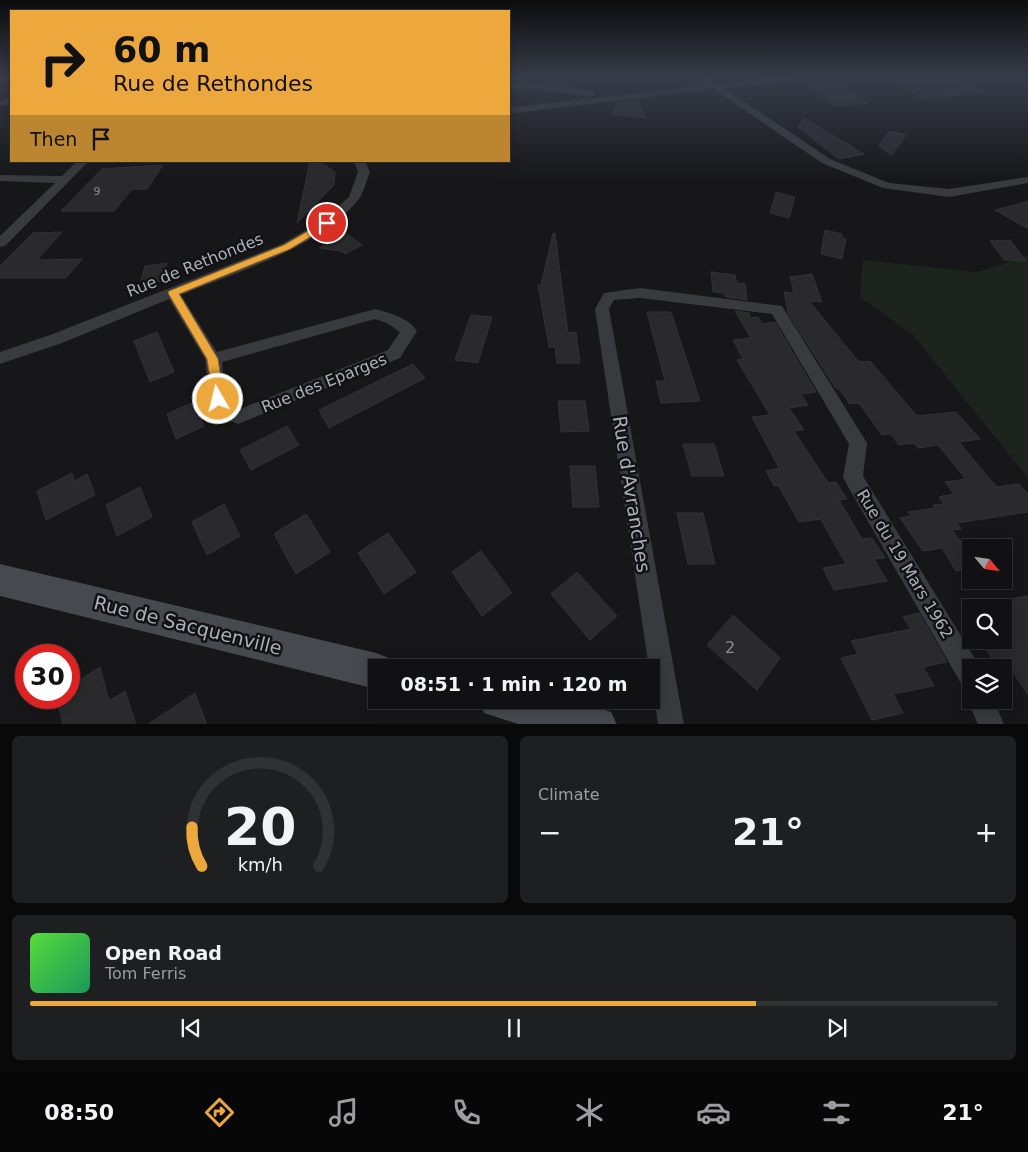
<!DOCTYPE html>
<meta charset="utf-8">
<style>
body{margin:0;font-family:"DejaVu Sans",sans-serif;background:#1e1f21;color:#f1f3f6;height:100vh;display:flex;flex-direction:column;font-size:19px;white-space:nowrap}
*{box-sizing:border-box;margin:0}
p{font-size:16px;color:#9c9da0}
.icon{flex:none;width:28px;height:28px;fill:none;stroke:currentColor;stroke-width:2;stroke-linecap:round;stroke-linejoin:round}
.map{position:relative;height:724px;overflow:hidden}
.sheet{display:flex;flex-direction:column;gap:12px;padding:12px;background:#09090a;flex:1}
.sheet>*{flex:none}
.banner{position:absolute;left:10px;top:10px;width:500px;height:152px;border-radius:0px;box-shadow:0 2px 12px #0003,0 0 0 1px #303133;background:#eca73d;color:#111;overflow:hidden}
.needle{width:32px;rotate:119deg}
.buttons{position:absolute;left:962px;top:539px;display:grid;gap:10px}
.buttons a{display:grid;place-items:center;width:50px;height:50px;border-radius:0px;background:#111113;box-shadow:0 2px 12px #0003,0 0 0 1px #303133;font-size:25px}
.speed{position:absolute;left:15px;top:644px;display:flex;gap:10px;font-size:25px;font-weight:700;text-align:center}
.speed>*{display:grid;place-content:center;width:65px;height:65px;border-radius:50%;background:#111113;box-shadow:0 2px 12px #0003,0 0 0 1px #303133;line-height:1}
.speed .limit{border:8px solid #d22;background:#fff;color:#111}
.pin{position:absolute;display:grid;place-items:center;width:42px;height:42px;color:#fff;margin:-21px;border:2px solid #fff;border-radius:50%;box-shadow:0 1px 5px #0007}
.me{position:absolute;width:55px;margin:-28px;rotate:352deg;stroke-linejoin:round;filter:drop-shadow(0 0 4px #0008)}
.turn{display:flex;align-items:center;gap:18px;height:105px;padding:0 20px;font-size:22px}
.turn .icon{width:65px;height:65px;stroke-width:2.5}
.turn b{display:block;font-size:35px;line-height:42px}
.then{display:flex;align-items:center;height:48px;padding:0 20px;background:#0003;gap:10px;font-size:19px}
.big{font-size:38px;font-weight:700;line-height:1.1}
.sheet .card{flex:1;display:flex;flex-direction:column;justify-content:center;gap:8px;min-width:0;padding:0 18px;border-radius:8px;background:#1e1f21}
.sheet .dial{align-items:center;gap:0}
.dial svg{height:130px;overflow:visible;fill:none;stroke:#303133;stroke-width:7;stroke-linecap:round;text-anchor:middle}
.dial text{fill:#f1f3f6;stroke:none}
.song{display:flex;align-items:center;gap:15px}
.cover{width:60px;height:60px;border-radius:8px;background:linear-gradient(135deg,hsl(110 70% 55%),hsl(150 70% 35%))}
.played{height:5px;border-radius:2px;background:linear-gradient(90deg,#eca73d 75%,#303133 75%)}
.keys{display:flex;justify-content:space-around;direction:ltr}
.heat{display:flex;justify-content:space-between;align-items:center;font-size:28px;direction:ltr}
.sheet .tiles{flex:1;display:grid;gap:12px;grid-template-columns:1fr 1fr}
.card:last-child{grid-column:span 2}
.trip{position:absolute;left:368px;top:659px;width:292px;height:50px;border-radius:0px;background:#111113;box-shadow:0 2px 12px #0003,0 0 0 1px #303133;font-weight:700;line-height:50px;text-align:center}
.dock{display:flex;height:80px;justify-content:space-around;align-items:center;background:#070708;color:#9c9da0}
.dock .icon{width:35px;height:35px}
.dock .current{color:#eca73d}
.dock b{font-size:22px;color:#f1f3f6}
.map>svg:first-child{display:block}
</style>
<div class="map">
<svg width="1028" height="725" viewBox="0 0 1028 725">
<rect width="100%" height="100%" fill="#171719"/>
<path fill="#1d241e" d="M1028,256V478L912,334L860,297L863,260L977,272Z"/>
<path fill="#2a2a2d" stroke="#313235" d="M889,78H957L984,93L921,98Z
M839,82L867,103L835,106L808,85Z
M638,100L646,118L612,114L617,103Z
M804,118L841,140L864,154L839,159L798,127Z
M890,131L906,135L891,156L879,145Z
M310,161H319L335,172L334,185L297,223Z
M163,165L147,189H132L114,211H61L102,169Z
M776,192L795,197L789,218L770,213Z
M1028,201V229L995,210L1015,205Z
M825,230L842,234V238L846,239L842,259L821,254Z
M62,232L37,260L82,259L66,278H0V266L33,233Z
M553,233H555L568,333L576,332L580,363H557L555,347H549L538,285H541Z
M347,234L362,245L345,254L341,251L319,248Z
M1010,240L1026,261L1004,260L990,241Z
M167,263L162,281L140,284L145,266Z
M711,272L735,275L737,283L745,284L747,300L726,297L723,293L713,292Z
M812,274L822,302L809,301L859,362L870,361L917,416L956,412L980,439L959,442L982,470L997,487L1019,484L1028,494V512L957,523L961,529L952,530L971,556V568L956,571L942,548L923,551L900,518L911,516L908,512L935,508L933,505L944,504L939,497L954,494L945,482L966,479L938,445L918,448L914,443L899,445L891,434L882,435L859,403L850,404L839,389H836L788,313L784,292L794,293L790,277Z
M735,311L749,313L750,318L758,317L762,324L775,322L816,392L801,394L808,405L789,408L804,430L794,431L828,483L836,482L847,499L839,500L862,539L872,538L885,558L874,559L887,581L834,590L823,568L846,564L829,534L821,519L799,522L778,485L774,486L766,471L779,468L752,417L770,415L737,360L743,359L733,340L751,338Z
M647,312H671L700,401L661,403L656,381H665Z
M471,315L492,317L478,363L455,360Z
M157,332L174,372L150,382L134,341Z
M413,364L425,378L329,428L319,410Z
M558,401H585L589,431L561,432Z
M194,402L204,426L176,439L167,414Z
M287,426L299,445L251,470L240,450Z
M683,444H714L724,476H692Z
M570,466H595L599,507H573Z
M72,473L74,481L87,474L95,495L46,520L37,491Z
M140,487L152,517L117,536L106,505Z
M224,504L240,536L207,555L192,522Z
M677,513H703L715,564H688Z
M306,514L330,552L296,574L274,534Z
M388,533L416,572L384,594L358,553Z
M481,551L512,593L482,616L452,572Z
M577,572L617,616L590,640L551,594Z
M1028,596V695L1013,672L1004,674V668H998L980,640H1004V600Z
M919,613L947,662L923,667L934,686L893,694L903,713L872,720L841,658L858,654L851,641L911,629L903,617Z
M733,615L780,658L757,690L707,645Z
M100,667L109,701L125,691L136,725H63L57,698H69V687Z
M195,693L207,725H147Z"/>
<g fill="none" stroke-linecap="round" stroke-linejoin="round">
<path fill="#383a3e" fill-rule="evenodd" d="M699,78H709L717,84L764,78H793L789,81L724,88L830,159L889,183L949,189L1028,177V183L949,197L883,188L822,163L714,89L514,113L509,111V105L515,107L707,85Z
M509,82L536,83L591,91L596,94L591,97L536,89L509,88Z
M11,98V104L0,106V100Z
M77,161H89L5,246L0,247V236L55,183L0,181V175L62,176Z
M354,161H365L370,172C366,181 364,193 358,200C320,248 236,272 181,295L217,352L375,309C389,313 408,317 417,331L400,358L238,424C228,421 215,409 209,399L205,359L169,299L62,343L0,364V352L50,335L282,244L323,220L349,197L358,172ZM375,319L387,323L400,332L388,350L240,409L226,396L222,362Z
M640,288L782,306L867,443L863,476L980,667L971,668V688L962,685L846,483L843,477L849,444L772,314L640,298L614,300L609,309L684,725H658L651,668H649L595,309L604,293Z
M971,693V700H994L1004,725H978L968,700Z"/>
<path fill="#46494e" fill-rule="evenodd" d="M0,564L376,653L389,658L392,668H376V689L0,596Z
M479,700H573L611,712L617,725H521L484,713Z"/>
</g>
<linearGradient id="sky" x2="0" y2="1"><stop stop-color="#0d0d0e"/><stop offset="0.43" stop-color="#363c49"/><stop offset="1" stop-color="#363c49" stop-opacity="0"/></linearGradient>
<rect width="1028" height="180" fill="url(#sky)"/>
<path fill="#eca73d" stroke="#996d28" d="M327,220L332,223L330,225L290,249L179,294L218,359L224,399L222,402H214L207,359L168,293L169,291L284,245Z"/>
<g text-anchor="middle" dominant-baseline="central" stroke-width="5" stroke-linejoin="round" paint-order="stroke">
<g font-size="11" fill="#898d95">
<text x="97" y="191">9</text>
</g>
<g font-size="16" fill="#aaafb9" stroke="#121214">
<text transform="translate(195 265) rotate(-22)">Rue de Rethondes</text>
<text transform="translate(324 383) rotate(-22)">Rue des Eparges</text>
<text transform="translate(905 564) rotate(59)">Rue du 19 Mars 1962</text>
</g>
<g font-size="16" fill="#898d95">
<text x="730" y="647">2</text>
</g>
<g font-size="19" fill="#aaafb9" stroke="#121214">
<text transform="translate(632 494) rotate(81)">Rue d'Avranches</text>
<text transform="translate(188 625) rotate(14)">Rue de Sacquenville</text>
</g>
</g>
</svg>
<div class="buttons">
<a><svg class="needle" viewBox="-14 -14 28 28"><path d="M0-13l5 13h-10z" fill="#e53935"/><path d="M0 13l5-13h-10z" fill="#9c9da0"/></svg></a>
<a><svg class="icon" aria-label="search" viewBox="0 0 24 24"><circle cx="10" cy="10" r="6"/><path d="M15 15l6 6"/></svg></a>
<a><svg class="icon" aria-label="layers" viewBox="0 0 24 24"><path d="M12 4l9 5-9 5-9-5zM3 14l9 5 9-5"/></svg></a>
</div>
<div class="speed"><div class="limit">30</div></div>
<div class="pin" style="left:327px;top:223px;background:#d93025"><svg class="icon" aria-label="arrive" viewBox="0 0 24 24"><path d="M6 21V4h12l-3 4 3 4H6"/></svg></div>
<svg class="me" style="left:218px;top:399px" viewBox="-20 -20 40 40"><circle r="17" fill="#eca73d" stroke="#fff" stroke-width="3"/><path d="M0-11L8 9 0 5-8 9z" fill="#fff"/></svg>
<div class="trip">08:51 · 1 min · 120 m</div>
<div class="banner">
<div class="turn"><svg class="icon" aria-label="right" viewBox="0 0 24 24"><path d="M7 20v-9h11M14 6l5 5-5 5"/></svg><div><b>60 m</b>Rue de Rethondes</div></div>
<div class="then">Then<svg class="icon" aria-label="arrive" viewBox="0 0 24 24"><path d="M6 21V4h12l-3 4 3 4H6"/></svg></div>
</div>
</div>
<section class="sheet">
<div class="tiles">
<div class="card dial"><svg viewBox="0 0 100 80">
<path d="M14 69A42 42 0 1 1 86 69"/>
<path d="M14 69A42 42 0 0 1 8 45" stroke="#eca73d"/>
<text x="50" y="56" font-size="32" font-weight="700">20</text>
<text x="50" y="72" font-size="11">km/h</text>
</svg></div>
<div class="card"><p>Climate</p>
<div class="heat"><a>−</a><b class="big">21°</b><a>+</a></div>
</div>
<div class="card">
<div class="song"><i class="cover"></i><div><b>Open Road</b><p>Tom Ferris</p></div></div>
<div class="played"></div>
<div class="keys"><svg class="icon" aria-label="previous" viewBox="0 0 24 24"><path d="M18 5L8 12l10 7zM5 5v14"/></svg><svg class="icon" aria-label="pause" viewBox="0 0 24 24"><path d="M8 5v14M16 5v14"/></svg><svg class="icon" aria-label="next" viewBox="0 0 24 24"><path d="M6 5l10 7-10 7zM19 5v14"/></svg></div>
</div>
</div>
</section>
<nav class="dock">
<b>08:50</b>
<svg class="icon current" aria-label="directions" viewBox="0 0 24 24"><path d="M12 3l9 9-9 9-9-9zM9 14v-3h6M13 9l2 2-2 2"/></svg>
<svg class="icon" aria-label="music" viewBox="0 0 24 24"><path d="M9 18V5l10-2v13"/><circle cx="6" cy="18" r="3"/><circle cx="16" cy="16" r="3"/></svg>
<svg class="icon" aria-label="phone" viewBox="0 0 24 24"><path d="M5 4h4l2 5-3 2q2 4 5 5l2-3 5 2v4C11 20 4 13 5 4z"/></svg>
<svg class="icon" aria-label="climate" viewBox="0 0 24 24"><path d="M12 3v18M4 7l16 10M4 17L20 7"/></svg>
<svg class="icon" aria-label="car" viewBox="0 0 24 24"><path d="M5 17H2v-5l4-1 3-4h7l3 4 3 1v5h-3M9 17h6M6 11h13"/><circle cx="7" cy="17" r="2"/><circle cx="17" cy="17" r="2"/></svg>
<svg class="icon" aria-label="filters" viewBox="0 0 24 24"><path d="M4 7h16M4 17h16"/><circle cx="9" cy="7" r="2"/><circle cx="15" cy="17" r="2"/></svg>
<b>21°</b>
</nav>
